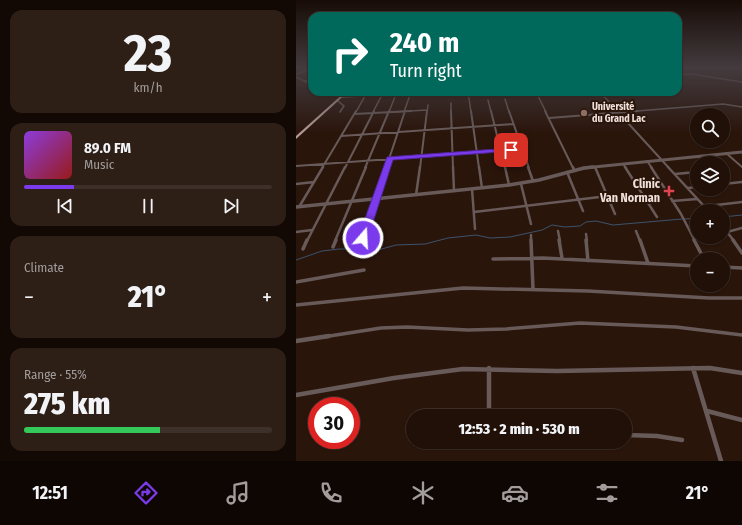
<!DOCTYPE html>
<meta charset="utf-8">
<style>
body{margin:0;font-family:"Fira Sans Condensed",sans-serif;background:#2d1e16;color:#f1f3f6;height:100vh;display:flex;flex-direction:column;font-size:15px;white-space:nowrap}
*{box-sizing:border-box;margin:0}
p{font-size:13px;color:#a29d9c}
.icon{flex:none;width:22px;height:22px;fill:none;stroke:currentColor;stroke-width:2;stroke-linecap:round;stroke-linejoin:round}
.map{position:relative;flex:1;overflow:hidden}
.side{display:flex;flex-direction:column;gap:10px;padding:10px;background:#120904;width:296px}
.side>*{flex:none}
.guide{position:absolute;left:12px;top:12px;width:374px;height:84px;border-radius:12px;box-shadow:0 1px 3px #0004,0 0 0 1px #3d3029;background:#00695c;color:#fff;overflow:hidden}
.buttons{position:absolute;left:394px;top:108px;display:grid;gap:8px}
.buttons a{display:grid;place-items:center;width:40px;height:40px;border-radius:50%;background:#201008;box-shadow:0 1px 3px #0004,0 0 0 1px #3d3029;font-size:20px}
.speed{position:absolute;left:12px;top:397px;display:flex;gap:8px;font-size:20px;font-weight:700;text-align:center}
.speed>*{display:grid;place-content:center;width:52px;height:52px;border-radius:50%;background:#201008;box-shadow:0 1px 3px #0004,0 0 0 1px #3d3029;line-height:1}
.speed .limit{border:6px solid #d22;background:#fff;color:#111}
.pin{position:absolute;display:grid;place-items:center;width:34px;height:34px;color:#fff;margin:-17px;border-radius:8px;box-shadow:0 2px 6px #0006}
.me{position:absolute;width:44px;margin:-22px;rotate:19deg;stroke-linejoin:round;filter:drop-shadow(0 0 3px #0008)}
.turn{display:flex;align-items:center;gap:14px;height:84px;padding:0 16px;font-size:18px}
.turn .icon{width:52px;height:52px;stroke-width:2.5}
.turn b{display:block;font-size:28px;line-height:34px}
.big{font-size:30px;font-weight:800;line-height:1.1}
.side .widget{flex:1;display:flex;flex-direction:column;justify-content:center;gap:6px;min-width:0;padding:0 14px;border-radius:12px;background:#2d1e16}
.side .dial{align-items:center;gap:0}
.dial b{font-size:52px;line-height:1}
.song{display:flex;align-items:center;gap:12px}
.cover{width:48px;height:48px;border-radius:6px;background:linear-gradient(135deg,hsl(270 70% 55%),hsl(0 70% 35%))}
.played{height:4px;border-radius:2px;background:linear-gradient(90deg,#7c3aed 20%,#3d3029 20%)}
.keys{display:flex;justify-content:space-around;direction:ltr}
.heat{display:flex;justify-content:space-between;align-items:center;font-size:22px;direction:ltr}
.charge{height:6px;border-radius:3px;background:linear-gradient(90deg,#34c759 55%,#3d3029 0)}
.trip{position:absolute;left:110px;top:409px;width:226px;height:40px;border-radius:20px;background:#201008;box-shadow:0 1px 3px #0004,0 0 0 1px #3d3029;font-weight:800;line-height:40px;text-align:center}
.dock{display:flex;height:64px;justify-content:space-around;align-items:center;background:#0d0603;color:#a29d9c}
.dock .icon{width:28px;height:28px}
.dock .on{color:#7c3aed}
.dock b{font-size:18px;color:#f1f3f6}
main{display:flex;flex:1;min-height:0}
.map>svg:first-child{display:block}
</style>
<main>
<section class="side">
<div class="widget dial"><b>23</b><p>km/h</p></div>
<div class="widget">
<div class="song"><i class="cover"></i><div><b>89.0 FM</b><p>Music</p></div></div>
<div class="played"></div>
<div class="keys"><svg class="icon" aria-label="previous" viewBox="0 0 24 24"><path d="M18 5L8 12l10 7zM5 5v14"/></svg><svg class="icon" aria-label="pause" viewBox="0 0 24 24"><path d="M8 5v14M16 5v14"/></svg><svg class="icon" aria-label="next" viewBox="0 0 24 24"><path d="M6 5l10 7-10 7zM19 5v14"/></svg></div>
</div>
<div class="widget"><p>Climate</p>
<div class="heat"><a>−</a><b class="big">21°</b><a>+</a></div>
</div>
<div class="widget"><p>Range · 55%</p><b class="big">275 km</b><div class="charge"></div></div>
</section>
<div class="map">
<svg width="446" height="461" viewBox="0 0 446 461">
<rect width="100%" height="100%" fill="#2a150b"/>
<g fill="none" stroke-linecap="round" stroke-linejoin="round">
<path stroke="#3b536c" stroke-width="1" d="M427,217L446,215
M389,219L401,218
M0,260L26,251L43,249H50L64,255L100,245L129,244L152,238L180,235L194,238L214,237L246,230L256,225L269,227L284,226L290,222L300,221L317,225L386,219"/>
<path stroke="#675a59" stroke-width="1.5" d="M382,75L396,74L446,82
M0,77L16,85
M8,81L16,79
M172,92L175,112
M240,92L250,112
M304,92L322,112
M209,99L213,112
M192,100L195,112
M42,101L48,106L44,112
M155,103V112
M60,112L69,96
M77,112L86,95
M93,112L100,94
M97,112L131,110
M108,112L115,92
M131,112L132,105
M329,112L427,104L446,107"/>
<path stroke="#675a59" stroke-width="2" d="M155,111L157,168
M175,111L183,168
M195,111L209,168
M213,111L233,168
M249,111L277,168
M321,111L373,168
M58,114L115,111
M253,118L342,111
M45,136L217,124
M430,153L446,167
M403,156L410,163
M351,161L356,168
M327,164L330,168
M0,166L226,149
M26,168L60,111
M49,168L78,111
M69,168L93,111
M90,168L109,111
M124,168L131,111"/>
<path stroke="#675a59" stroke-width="2.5" d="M157,167L158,191
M183,167L186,188
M209,167L213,185
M232,167L237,181
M277,167L278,170
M299,167L319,214
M329,167L361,217
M355,167L385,214L399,241
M372,167L407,205L412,206L446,202
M271,172L287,211
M379,174L401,172
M0,184L18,182
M225,184L235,224
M427,184L446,182
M392,188L401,187
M176,189L179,229
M120,195L124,167
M376,201L401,199
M3,207L27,167
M178,212L312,196
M262,231L264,241
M340,231L344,241
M0,232L16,230
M290,234L291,241
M235,235V241
M11,241L49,167
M39,241L70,167
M66,241L90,167
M438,241L431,232L446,228"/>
<path stroke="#675a59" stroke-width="3.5" d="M235,240L237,289
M263,240L266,258
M290,240L292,261
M344,240L352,263
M398,240L408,259
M437,240L446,253
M65,243L66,240
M37,247L40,240
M7,249L11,240
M197,259L247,258L401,266
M427,267L446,268
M0,282L68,270
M0,305L167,288L292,291L413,298H446
M27,337L85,328L111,327L172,330L210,329L284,323L380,327L446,335"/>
<path stroke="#675a59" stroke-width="4.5" d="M0,341L33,336
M193,368V416
M397,368L425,461
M0,395L98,378L167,369L261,371L414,368L446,373
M411,411L446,420
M329,435L361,436L386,440"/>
<path stroke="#675a59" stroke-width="2" d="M0,74L16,69
M47,97L129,92"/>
<path stroke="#675a59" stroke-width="3" d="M288,168L446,152"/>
<path stroke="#675a59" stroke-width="3.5" d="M0,207L213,185L243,180L288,168L297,167"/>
<path fill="#b59998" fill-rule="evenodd" d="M49,92H52L0,139V136Z"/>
</g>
<linearGradient id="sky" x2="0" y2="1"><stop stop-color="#170c06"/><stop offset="0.51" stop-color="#443b3f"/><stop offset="1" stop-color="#443b3f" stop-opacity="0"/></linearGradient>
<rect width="446" height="133" fill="url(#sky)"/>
<path fill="#7c3aed" stroke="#51269a" d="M215,148H217V151L97,160L72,238L70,241H64L62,238L91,157Z"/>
<circle fill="#8d6e63" stroke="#2a150b" stroke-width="1.5" cx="288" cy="113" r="4"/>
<path fill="#e0444e" stroke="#2a150b" stroke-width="1.5" d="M371 185h4v4h4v4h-4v4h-4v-4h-4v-4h4z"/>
<g text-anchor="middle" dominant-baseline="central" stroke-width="4" stroke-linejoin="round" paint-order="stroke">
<g font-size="10" font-weight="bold" fill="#f0e1da" stroke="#2a150b" text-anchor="start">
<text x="296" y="107">Université<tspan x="296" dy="12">du Grand Lac</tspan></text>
</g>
<g font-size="12" font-weight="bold" fill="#f0e1da" stroke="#2a150b" text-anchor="end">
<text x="364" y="184">Clinic<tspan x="364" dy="14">Van Norman</tspan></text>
</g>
</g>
</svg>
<div class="buttons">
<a><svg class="icon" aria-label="search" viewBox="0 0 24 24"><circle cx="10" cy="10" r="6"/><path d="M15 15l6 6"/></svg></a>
<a><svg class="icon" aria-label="layers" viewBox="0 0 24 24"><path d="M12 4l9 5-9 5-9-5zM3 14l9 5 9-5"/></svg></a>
<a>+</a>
<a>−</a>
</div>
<div class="speed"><div class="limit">30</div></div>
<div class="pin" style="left:215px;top:150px;background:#d93025"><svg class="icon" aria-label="arrive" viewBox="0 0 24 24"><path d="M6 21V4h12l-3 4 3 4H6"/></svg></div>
<svg class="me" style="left:67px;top:238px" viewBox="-20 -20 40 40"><circle r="17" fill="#7c3aed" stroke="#fff" stroke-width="3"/><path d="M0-11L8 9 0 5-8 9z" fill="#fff"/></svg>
<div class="trip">12:53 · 2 min · 530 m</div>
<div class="guide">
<div class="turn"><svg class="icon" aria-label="right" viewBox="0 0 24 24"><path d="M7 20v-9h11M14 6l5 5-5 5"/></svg><div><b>240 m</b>Turn right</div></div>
</div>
</div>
</main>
<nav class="dock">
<b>12:51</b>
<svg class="icon on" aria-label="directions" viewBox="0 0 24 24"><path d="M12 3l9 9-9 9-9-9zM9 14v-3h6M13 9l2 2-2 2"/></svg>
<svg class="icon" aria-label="music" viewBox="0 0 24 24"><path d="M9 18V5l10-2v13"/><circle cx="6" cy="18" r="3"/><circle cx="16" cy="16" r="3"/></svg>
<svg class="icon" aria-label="phone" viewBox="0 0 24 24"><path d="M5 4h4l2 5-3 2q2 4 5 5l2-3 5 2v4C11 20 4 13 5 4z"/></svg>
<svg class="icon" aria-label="climate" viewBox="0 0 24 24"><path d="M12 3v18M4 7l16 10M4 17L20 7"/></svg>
<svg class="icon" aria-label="car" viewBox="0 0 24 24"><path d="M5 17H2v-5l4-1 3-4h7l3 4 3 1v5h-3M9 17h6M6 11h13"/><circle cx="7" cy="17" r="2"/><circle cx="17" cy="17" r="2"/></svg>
<svg class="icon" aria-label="filters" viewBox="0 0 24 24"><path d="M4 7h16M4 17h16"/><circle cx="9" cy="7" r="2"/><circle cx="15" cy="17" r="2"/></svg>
<b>21°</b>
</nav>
